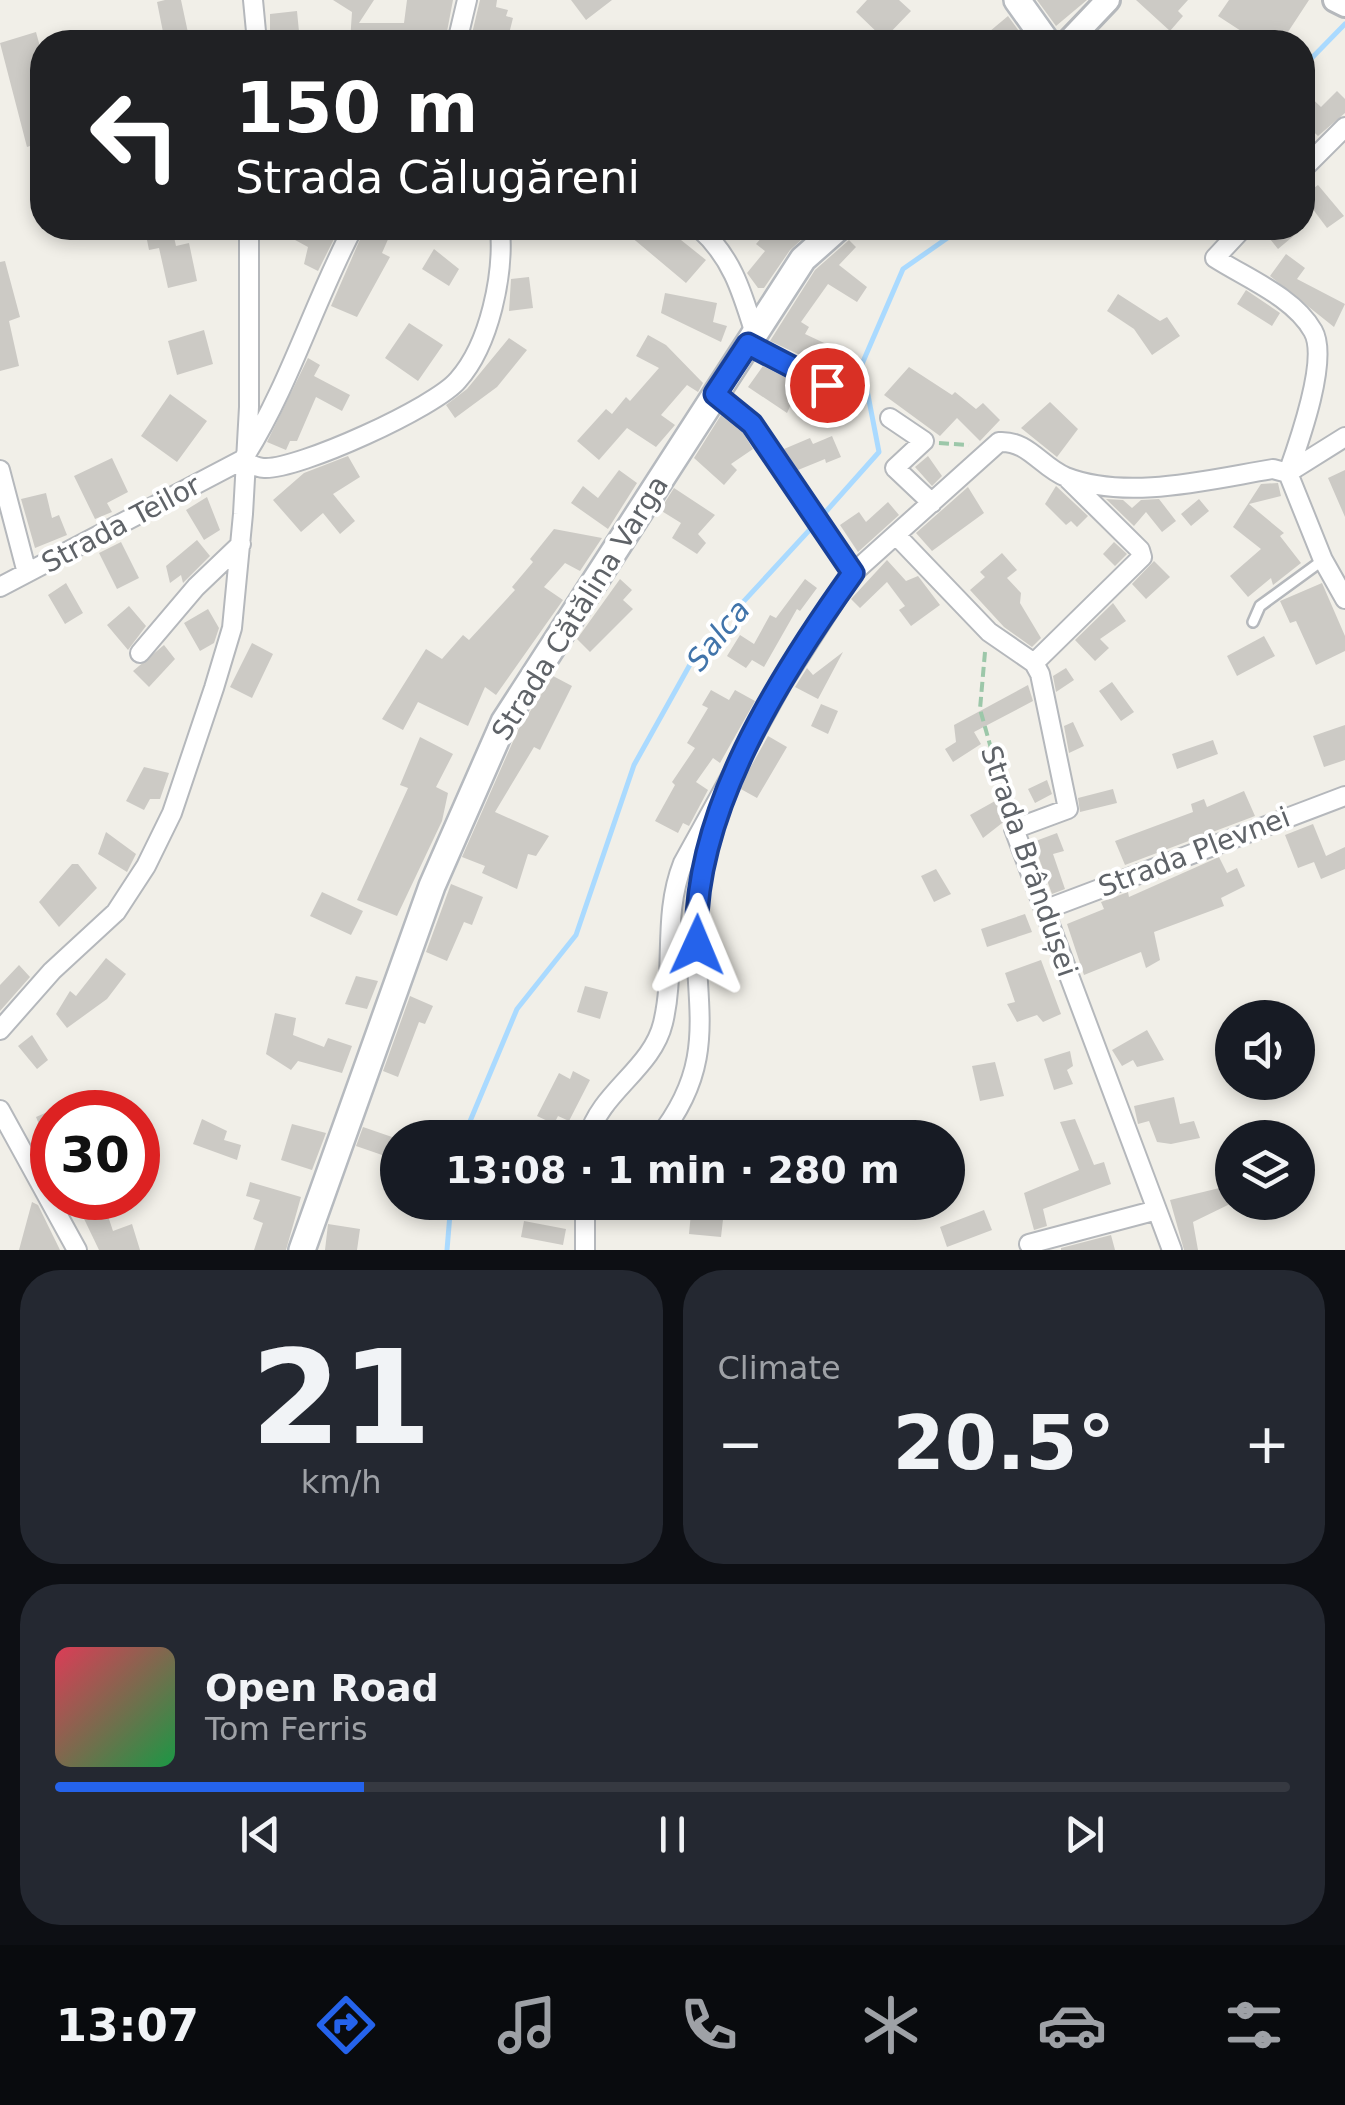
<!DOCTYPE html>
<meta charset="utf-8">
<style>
body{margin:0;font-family:"DejaVu Sans",sans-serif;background:#242831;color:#f1f3f6;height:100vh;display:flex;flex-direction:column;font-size:38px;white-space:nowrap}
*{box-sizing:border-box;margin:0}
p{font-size:32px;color:#9ea1a6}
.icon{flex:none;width:55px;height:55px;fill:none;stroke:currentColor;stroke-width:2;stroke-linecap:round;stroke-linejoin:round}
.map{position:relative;height:1250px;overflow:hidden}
.details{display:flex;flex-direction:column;gap:20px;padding:20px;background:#0d0f14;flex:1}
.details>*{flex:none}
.guide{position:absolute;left:30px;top:30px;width:1285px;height:210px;border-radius:40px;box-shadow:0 5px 15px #0003;background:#202124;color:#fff;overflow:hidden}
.fabs{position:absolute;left:1215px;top:1000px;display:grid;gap:20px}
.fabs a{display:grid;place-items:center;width:100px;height:100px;border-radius:50%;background:#171b24;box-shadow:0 5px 15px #0003;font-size:50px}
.speed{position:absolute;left:30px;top:1090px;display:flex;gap:20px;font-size:50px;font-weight:700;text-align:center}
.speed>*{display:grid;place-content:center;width:130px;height:130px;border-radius:50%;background:#171b24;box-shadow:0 5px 15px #0003;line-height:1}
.speed .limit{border:15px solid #d22;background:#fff;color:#111}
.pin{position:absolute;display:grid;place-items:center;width:85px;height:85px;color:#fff;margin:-42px;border:5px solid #fff;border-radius:50%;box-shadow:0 2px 10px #0007}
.me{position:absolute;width:110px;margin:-55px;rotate:1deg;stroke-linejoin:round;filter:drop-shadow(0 0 8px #0008)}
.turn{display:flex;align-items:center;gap:35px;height:210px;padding:0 40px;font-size:45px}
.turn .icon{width:130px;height:130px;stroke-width:2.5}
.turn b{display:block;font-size:70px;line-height:85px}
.big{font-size:75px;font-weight:600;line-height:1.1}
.details .card{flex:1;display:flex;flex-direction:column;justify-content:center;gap:15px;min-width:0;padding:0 35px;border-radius:40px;background:#242831}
.details .dial{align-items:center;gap:0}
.dial b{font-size:130px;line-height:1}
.song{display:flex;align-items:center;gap:30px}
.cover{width:120px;height:120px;border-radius:15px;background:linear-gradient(135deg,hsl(350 70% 55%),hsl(140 70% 35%))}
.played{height:10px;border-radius:5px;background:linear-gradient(90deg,#2563eb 25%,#363941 25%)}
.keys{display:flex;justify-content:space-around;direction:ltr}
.heat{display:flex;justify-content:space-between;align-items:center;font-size:55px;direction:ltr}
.details .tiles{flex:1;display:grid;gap:20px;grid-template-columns:1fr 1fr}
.card:last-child{grid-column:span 2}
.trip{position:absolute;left:380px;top:1120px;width:585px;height:100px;border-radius:50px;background:#171b24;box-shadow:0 5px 15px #0003;font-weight:600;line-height:100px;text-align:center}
.tab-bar{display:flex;height:160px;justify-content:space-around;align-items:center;background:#090b0e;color:#9ea1a6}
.tab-bar .icon{width:70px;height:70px}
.tab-bar .on{color:#2563eb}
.tab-bar b{font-size:45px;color:#f1f3f6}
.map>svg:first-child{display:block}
</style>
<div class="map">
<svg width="1345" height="1250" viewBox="0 0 1345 1250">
<rect width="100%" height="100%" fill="#f1efe8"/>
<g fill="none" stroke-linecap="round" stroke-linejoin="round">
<path stroke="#aadaff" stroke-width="5" d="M1302,68L1345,24
M822,516L879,452L862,364L903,269L956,232L1024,228
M463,1138L517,1009L576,935L634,765L697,652L815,524
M447,1250L451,1202"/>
</g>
<path fill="#cccac5" d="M165,0H181L190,42H165L157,2Z
M333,0H374L359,23H404L407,0H453L445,42H350L352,12Z
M480,0H497L496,7L508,10L506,16L513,18L507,42H470Z
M571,0H612L586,20Z
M867,0H899L911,11L884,39L856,12Z
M1037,0H1087L1056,26Z
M1136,0H1188L1178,11L1183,16L1170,31Z
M1229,0H1309L1286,35L1278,30L1270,42H1258L1218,16Z
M297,11L300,42H270V14Z
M1008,16L1027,42H977Z
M36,32L42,54V142L27,147L0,43Z
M1302,89L1321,107L1337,91L1345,99V113L1318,136L1302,121Z
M1318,185L1344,216L1327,228L1303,196Z
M172,228L176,246L189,243L197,281L168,288L159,248L149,250L146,235Z
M273,228H318L335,237L318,271L304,264L308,247Z
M365,228H393L382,253L390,257L357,317L331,306Z
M639,228H666L706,260L686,283L630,236Z
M770,228H814L790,250L764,288H758L747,273L765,251L756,244Z
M1261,228H1303L1278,249Z
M849,240L856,247L839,265L867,287L857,302L828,284L801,322L809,327L805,334L839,350L830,369L770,341L815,270Z
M434,249L459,269L449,286L422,269Z
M1286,254L1305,268L1297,279L1345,304L1334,327L1270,276Z
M5,261L20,317L9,321L19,366L0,371V262Z
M529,277L533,308L509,311L511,279Z
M1246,290L1280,313L1272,326L1237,304Z
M665,293L717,303L713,322L727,326L721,342L661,313Z
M1118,294L1160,321L1167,317L1180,336L1152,355L1134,329L1107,311Z
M409,323L443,345L418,381L385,358Z
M204,330L213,364L177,375L168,341Z
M648,335L666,345L703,383L698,392L687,385L661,415L675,425L656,447L627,428L599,460L577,441L606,409L612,414L626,397L630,401L659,368L636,356Z
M509,338L527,350L497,387L455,418L446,405L467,389Z
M308,358L320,365L314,376L350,395L342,411L316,397L297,441H290L286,450L267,442Z
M763,366L800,385L787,413L748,387Z
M909,367L952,395L955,392L976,409L983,403L1000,420L980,441L957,418L940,436L884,395Z
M170,394L207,421L177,462L141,436Z
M1050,402L1078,429L1057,457L1021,428Z
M721,415L743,433L753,449L731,464L737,470L724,485L694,458Z
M832,436L841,457L826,463L825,459L798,470L784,449L810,438L813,444Z
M348,456L360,477L333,494L355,521L340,534L323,513L301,532L273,500L304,473Z
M928,456L942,476L932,486L915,467Z
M112,458L128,492L107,503L112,512L95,519L74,476Z
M619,470L637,483L608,529L571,503L583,486L598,498Z
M1345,470V517L1328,478Z
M1278,483L1281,496L1249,504L1284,533L1280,536L1301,563L1273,585L1271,578L1248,597L1230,576L1261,549L1233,527L1261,484Z
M1056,486L1088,516L1077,527L1071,521L1066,525L1045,504Z
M968,487L984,513L932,551L916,533Z
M674,488L715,515L698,534L706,543L697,554L672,538L681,523L660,510Z
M46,493L52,518L59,515L67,535L35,548L21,499Z
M207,497L220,530L204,540L186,510Z
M1106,499L1123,500L1132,508L1141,500L1159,499L1176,521L1162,532L1146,512L1134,526Z
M1199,499L1209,511L1191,526L1181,514Z
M888,502L899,515L858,552L840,525L859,512L866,522Z
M554,529L602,538L580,571L565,563L544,587L563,600L496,695L485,687L468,726L418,702L403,730L382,719L426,649L442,659L463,635L469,640L515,590L512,587L533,562L530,559Z
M197,540L210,556L183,583L181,575L170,583L166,566Z
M121,542L139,578L117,589L99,553Z
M1114,542L1127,554L1115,566L1103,554Z
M1002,553L1017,570L1007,578L1021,593L1020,603L1041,638L1032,647L1004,627L970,590L985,577L980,572Z
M887,560L906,581L918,576L940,605L911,626L899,610L905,606L887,582L860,608L851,599Z
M1154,561L1170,577L1146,599L1132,584Z
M620,579L632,590L623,600L633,609L590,652L577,639Z
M805,579L817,588L800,611L797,609L764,667L752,660L746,668L727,656L740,635L754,644L770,615L776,618Z
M66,583L83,613L65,624L48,595Z
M1322,583L1345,636V651L1316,665L1296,621L1290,623L1280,601Z
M1113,603L1126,621L1100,639L1109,648L1095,661L1075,640Z
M129,606L146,626L128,650L107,625Z
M208,609L219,628L214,643L200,651L184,623Z
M1264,636L1275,656L1237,676L1227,656Z
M252,643L273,654L252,698L230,687Z
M164,645L175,659L149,687L133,671Z
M843,652L818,699L795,687L807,668L813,675Z
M1066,668L1074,680L1056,692L1053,676Z
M553,676L572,686L540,750L534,747L495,812L549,836L536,856L528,854L517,889L482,873L485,866L462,857L518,730Z
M1112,682L1134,712L1121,721L1099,691Z
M1028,685L1033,701L974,732L981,744L953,762L945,749L956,742L954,725Z
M711,690L729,700L735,690L755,701L720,763L713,758L696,782L708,790L689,826L683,823L678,833L655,821L675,785L672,782L695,748L687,743L708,708L702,705Z
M821,704L838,711L828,734L811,726Z
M1073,722L1084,746L1069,753L1064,726Z
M1345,725V760L1324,767L1313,736Z
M768,736L787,747L757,798L739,788Z
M420,737L453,754L436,787L448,793L442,821L397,916L357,900L408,788L400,785Z
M1213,740L1218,754L1177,769L1172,754Z
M144,767L169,773L160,799H150L144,810L126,801Z
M1047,780L1052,794L1035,803L1028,789Z
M1113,789L1117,803L1080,812L1078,798Z
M1244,791L1255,816L1125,865L1115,841L1193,812L1191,804L1204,799L1207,807Z
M995,801L1006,820L983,838L970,815Z
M1313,824L1326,856L1345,847V869L1321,879L1314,862L1298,868L1285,835Z
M106,832L136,854L127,872L98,854Z
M1057,833L1064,851L1053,854L1065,889L1052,894L1033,842Z
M1219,857L1227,873L1237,868L1245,886L1221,898L1224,906L1154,932L1160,960L1146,968L1141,952L1084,975L1067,924L1104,909L1101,902L1128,892L1129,897Z
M72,864H78L97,888L59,927L39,902Z
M936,869L951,894L934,902L921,876Z
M451,884L483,897L472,925L464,922L447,961L426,952Z
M322,892L363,911L351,935L310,916Z
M1025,914L1032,932L987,947L981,929Z
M106,958L126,974L107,999L67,1028L56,1014L70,991L76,996Z
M1041,960L1061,1014L1043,1022L1037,1015L1017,1022L1007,1004L1015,1002L1005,973Z
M19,965L30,977L0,1011V985Z
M356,976L378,981L367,1009L345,1004Z
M585,986L608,992L600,1019L577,1012Z
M410,996L433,1006L425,1024L419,1022L398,1077L383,1071Z
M275,1013L296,1018L293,1035L324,1047L328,1038L352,1046L342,1073L298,1061L291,1070L266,1054Z
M1147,1030L1164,1060L1137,1067L1133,1060L1122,1066L1112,1050Z
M32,1035L48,1060L37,1069L18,1046Z
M1070,1051L1073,1066L1067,1070L1073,1084L1054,1090L1044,1059Z
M995,1062L1004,1096L980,1101L972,1066Z
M573,1071L590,1080L569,1121L558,1116L554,1124L537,1116L559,1073L570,1079Z
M1174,1097L1180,1124L1194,1121L1200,1138L1171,1144L1157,1142L1149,1121L1138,1124L1134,1106Z
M52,1110V1156L36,1117Z
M202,1119L227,1131L224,1140L241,1145L237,1160L193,1144Z
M1075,1119L1094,1165L1104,1162L1111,1184L1043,1209L1047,1226L1034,1230L1024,1193L1079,1170L1060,1122Z
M292,1124L326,1133L312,1170L281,1160Z
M363,1127L392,1137L385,1156L356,1146Z
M250,1182L301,1197L286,1250H254L263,1223L253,1219L260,1200L246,1196Z
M1232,1185V1203L1193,1222L1198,1250H1184L1170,1200Z
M74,1198H102L113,1231L132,1224L140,1250H99Z
M32,1202L38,1205L60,1250H19Z
M692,1202H725L721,1237L689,1234Z
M984,1210L992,1230L947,1247L940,1227Z
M524,1221L566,1229L563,1245L521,1237Z
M328,1224L360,1229L357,1250H325Z
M1111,1235L1115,1250H1061V1248Z"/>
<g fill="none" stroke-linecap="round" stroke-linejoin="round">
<defs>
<path id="service" d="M1253,622L1260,606L1323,560"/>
<path id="minor" d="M253,0L257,42
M457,42L467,0
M1302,170L1345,127
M699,228C732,257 742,292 755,334
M1243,228L1215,258C1246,278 1294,297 1313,331C1329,359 1299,442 1288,473
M749,344L827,385
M715,394L752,424L853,573
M890,418L924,441L895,468L932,503
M245,456C290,384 314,302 353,228
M242,460C249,463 257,468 264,468C298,470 436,407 458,380C490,344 504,274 500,228
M0,470L27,573
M1289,472L1345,437
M1288,473L1323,560L1345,599
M896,535L989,632L1034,663L1040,674L1068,809L1014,829L1172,1250
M0,587L242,460
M140,653L196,587L241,544
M1034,663L1142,557L1140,550L1066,477
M1044,910L1345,796
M0,1030L52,971L116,912L146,866L172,813L214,688L232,628L243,514L249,407V228
M0,1110L77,1250
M588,1138C600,1092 652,1069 663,1023C676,969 662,916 683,863L783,682L853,573L999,442C1028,440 1041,467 1066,477C1128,501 1211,479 1273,469L1288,473
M658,1138C721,1059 693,1005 696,916C697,882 708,851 717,818
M1029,1244L1157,1210
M585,1250V1202"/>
<path id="tertiary" d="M1335,0L1345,5
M1068,42L1108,0"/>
<path id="secondary" d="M1017,0L1047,42
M302,1250L432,886L504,722L803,259L838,228"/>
</defs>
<use href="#service" stroke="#b5b8bc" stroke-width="14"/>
<use href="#minor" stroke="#b5b8bc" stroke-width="22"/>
<use href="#tertiary" stroke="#b5b8bc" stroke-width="28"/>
<use href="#secondary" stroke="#b6babf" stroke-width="30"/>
<path stroke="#9cc7a9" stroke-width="4" stroke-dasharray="10 5" stroke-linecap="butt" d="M939,443L969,445
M985,652L980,709L1009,813"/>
<use href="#service" stroke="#fff" stroke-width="9"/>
<use href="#minor" stroke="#fff" stroke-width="18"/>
<use href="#tertiary" stroke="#fff" stroke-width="22"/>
<use href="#secondary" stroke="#fff" stroke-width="25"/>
</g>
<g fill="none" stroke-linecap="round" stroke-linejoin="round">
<defs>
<path id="route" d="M697,945C690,816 780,675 853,573L752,424L715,394L748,344L827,385"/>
</defs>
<use href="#route" stroke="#184099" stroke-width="25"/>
<use href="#route" stroke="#2563eb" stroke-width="18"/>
</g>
<g text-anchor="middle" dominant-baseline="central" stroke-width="8" stroke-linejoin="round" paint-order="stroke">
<g font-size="28" fill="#5f6368" stroke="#fff">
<text transform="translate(121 524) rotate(-28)">Strada Teilor</text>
<text transform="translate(580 608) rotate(-58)">Strada Cătălina Varga</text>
<text transform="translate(1194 852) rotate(-21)">Strada Plevnei</text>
<text transform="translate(1029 861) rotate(71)">Strada Brândușei</text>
</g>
<g font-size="30" font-style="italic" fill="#4174aa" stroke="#fff">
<text transform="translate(718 635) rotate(-51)">Salca</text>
</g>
</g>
</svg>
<div class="fabs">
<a><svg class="icon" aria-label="sound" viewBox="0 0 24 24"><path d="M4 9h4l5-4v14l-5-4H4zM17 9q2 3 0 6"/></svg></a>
<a><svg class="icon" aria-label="layers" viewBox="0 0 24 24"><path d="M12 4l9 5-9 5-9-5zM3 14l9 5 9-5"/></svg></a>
</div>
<div class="speed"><div class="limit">30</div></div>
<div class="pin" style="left:827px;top:385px;background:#d93025"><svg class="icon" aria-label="arrive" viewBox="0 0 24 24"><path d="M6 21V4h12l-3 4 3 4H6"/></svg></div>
<svg class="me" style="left:697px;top:945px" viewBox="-20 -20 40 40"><path d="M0-17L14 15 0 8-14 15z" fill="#2563eb" stroke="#fff" stroke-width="4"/></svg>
<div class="trip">13:08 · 1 min · 280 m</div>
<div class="guide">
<div class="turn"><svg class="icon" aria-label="left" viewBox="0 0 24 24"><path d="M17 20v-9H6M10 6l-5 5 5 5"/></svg><div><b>150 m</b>Strada Călugăreni</div></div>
</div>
</div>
<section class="details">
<div class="tiles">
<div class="card dial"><b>21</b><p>km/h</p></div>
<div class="card"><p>Climate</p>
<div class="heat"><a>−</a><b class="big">20.5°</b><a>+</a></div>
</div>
<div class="card">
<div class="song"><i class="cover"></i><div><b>Open Road</b><p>Tom Ferris</p></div></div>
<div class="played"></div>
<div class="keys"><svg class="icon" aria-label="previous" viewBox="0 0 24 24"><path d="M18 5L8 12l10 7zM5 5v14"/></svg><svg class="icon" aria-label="pause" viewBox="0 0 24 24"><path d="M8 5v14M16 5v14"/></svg><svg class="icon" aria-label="next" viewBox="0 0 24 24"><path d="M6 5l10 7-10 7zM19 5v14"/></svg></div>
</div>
</div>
</section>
<nav class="tab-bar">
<b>13:07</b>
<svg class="icon on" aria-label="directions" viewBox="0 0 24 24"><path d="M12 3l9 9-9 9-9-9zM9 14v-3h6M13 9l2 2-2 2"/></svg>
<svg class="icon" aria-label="music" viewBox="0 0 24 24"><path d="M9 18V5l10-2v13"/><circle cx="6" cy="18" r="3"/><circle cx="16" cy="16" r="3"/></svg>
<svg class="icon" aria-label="phone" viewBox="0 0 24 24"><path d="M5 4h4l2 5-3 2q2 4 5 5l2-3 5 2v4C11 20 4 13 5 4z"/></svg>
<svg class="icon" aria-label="climate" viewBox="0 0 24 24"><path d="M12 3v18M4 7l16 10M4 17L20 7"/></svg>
<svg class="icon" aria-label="car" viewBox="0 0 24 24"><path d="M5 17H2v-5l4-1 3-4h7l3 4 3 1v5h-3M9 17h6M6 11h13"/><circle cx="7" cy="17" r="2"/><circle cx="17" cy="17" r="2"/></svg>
<svg class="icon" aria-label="filters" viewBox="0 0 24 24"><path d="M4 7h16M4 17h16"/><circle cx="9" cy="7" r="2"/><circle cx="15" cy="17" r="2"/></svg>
</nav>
